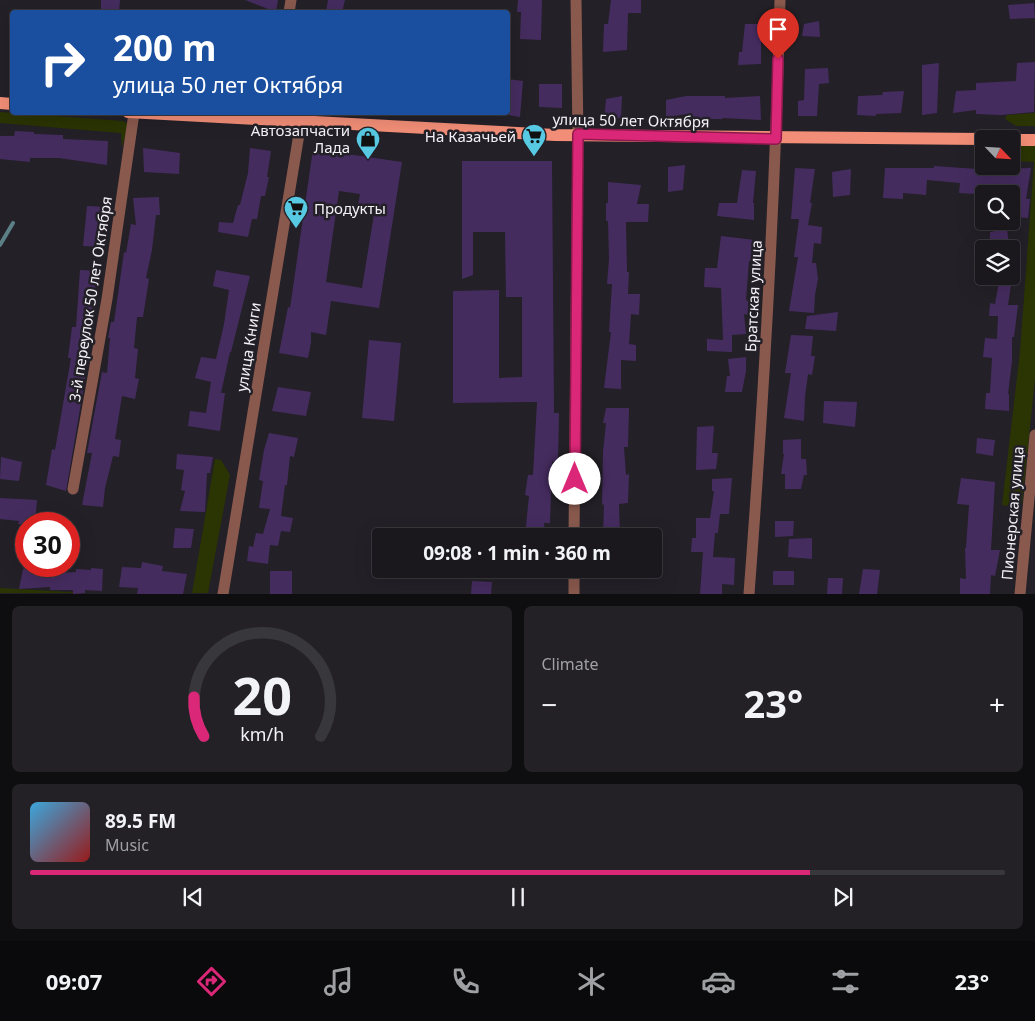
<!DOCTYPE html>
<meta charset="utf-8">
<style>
body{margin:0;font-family:"Noto Sans",sans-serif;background:#232126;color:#f1f3f6;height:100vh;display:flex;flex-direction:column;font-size:19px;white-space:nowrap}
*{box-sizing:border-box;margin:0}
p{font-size:16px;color:#9fa0a4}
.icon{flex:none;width:28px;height:28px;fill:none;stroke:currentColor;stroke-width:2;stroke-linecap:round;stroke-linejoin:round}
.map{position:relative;height:594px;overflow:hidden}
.sheet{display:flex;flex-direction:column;gap:12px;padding:12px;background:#0e0d10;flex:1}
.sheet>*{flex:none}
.hud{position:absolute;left:10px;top:10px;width:500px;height:105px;border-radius:5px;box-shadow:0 5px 20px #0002,0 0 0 1px #38373b;background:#1a4fa0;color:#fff;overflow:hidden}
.needle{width:32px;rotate:115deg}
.controls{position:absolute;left:975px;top:130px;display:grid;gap:10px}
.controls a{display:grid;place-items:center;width:45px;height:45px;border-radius:5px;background:#1a181d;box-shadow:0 5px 20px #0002,0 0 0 1px #38373b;font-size:25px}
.speed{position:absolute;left:15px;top:512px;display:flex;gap:10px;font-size:25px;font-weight:700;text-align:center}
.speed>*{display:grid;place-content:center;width:65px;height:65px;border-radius:50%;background:#1a181d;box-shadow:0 5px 20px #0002,0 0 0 1px #38373b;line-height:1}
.speed .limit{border:8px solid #d22;background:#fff;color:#111}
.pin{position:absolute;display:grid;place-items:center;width:42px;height:42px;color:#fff;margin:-51px -21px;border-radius:50% 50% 50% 0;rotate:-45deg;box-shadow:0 0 5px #0007}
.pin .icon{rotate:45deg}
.me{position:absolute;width:55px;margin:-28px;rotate:0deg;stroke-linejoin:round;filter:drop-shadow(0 0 4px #0008)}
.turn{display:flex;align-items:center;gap:18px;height:105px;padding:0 20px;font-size:22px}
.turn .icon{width:65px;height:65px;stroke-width:2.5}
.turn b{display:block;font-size:35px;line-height:42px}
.big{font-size:38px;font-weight:700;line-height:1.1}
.sheet .widget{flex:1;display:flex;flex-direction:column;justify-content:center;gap:8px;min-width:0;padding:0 18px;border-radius:8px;background:#232126}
.sheet .dial{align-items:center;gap:0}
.dial svg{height:130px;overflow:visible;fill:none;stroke:#38373b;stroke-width:7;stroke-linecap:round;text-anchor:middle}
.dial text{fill:#f1f3f6;stroke:none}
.song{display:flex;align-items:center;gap:15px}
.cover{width:60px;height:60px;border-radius:8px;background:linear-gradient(135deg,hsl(200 70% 55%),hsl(0 70% 35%))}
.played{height:5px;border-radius:2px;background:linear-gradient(90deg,#db2777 80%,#38373b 80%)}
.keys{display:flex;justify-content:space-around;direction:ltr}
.heat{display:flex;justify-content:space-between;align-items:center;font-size:28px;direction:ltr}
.sheet .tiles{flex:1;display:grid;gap:12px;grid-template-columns:1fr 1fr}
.widget:last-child{grid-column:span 2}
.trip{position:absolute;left:372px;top:528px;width:290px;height:50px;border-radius:5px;background:#1a181d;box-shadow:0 5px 20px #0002,0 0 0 1px #38373b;font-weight:700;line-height:50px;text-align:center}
.dock{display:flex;height:80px;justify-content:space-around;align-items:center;background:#0a0a0c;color:#9fa0a4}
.dock .icon{width:35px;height:35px}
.dock .on{color:#db2777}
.dock b{font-size:22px;color:#f1f3f6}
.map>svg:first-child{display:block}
</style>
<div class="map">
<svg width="1035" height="594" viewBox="0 0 1035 594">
<rect width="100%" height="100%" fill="#232027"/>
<path fill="#2b3403" d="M0,112L123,121L128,124V127L122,147L121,133L0,123Z
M1035,113V126H1016L1005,119L1007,115Z
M1011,146H1035V379L1022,503L1018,507L1002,505L1020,351L1034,162L1011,161Z
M215,459L221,460L230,475L208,593H192Z
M0,588L86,593H0Z"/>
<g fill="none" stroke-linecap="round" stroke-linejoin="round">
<path stroke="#5c7e85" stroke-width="4" d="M0,245L13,223"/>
</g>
<path fill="#452c5f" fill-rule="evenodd" d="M101,0H120L119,12H101Z
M245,0H278L276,12Z
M328,0H345L342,12H326Z
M518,0H542L541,40L520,39L521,12H517Z
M611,0H641V13H628L627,50L603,52L604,24H608Z
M1034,3L1035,18L1010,19L1008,5Z
M819,21L820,37L802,36L804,24Z
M745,24H761V64L738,65L739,52H742Z
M1035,62L1034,112L1001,115L976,114V110L953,113L956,91L976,90V83L1016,81L1017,63Z
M939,63L937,113L922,115V65Z
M828,68L829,83L819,84L817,116H798V101L804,100L805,69Z
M508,79L523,81L520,117L508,115Z
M539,84H562V108L539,107Z
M904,91L901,113L876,114V116L857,115L858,96L882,95L883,92Z
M622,96L621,118L604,120L606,99Z
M686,96H725V98L760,96L761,120L723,118L722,119H687V114L666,117V100Z
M15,131L34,132V134L63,135V139L108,141L107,165L59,158H30V162L0,159V136H14Z
M143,148L180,153L179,174L144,172Z
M250,148L271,151L267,177H269L265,196H261L257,219H252L248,237L218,232L219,222L233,223L238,205H240L248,173Z
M313,149L402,162L379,308L331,301L326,335L311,332V342L308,358L279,353L288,307L290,308ZM339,191L360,194L358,205L375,208L362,288L326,282Z
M462,161H552L554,413H559L558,462H552L550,523H544L545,536H525L529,496L525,495L528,475H533L537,402L453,403V291L499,290V378L522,377V297H506L505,232H473V275L462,279Z
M685,165L683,190L668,192V167Z
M934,166L992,170V166H1004V169L1031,168L1026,199H1030L1028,218L1011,217V185L977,186V194L959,193L960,183L927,180L926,195L903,193V199L883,198L885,168H934Z
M795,168L815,169L810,203H812L808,225L822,227L821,244L814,243L812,263H816L818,279L815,295L814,313L789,311L798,257H794L799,219H791Z
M851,169L850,195L833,197L832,172Z
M742,170L756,171L753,203H754V220L717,216L719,203H737Z
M608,182L641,185L637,204H649L648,222H626L627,272H629L628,294H640L639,315L631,314L629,344L636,345V361L621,360V389L604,388L611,332H609L612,284H607L609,259L608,221H606V203H608Z
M159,197L160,215H156L152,250L146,278L149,279L143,317H137L134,348L138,349L135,378L139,379L135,399L122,396L115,439L121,440L119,457L113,456L105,488L103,507L82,505L92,453H87L102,372L107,373L110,338H108L111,322H114L124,252L126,253L131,224L136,225L133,198Z
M87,206L105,207L100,247L83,246Z
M1007,229L1009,244L990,246V232Z
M721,236L755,240L753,261H749L746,300L748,301V315L744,314L746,334L732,335V352L707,351V339L723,340L721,288L704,287L705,268H717Z
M80,270L98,271L88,362L66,491L46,485L52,449L55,450L71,358H68L72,327H76Z
M216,270L250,276L231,352H230L221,393H225L220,431L188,426L190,411L206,413L211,382L195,378L201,357L216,359L224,324L229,290L213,286Z
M1000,276H1009L1008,285H1011L1008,305H1018L1014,337H1012V361L1008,394H1009V411L985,409L986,393H990L992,358L983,357L985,338L997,339L998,316H989L990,303L995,304Z
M838,312L836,331L805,329L807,316Z
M791,335L813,336L811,356H815L812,375L808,374L805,397L804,421L784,418L791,373H785Z
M369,340L401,343L394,421L362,418Z
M746,357V371L742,392H725L727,376H730L728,359Z
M278,387L311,392L306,416L272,411Z
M824,401L857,402L855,427L823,423Z
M606,408H629L628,447H624L626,475L629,474L628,503L619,504L620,536H603L604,504L602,505L603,452L606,423H603Z
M714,426L712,453H718L716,469L696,470L697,427Z
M269,433L298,438L294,457L290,456L287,485H285L281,516L293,518L290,532L281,531L278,546L270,545L268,564L247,561L249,546L253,547L256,533L263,534L270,509L259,508L263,481L259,480L264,450Z
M977,438L995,440L993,456L976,453Z
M801,439V459H806L807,475H804L801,489H785V474H781L784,454H783V440Z
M177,454L213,457L210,473H207L205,512L180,511L185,491L181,490L184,470L176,469Z
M1,457L22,462L19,481L0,479Z
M732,478L729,514H720L718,533H715L713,557L735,558L734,585L722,584V594H700L703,552H691L692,538H696V518H710L714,491H712V479Z
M961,478L995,482L991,550H1000L995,576L991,575L990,594H960V578L966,579L965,548H966L969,505L957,504Z
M0,498L37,500L35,524H18L19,521L0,519Z
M775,521H794L793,536L775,537Z
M175,528L194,529L191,548H173Z
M812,538V559L788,557L789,539Z
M142,562L163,566L162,571L187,574L183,594H137L138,588L119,587L122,567L141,568Z
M41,566H53V573L76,572V569L91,570V568L103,569L102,591L85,590V593L73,594V590H50V587L19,589L23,569Z
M863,569L880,570L877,594H859Z
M270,571H292V594H270Z
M773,571H794V585H773Z
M828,578H843L842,594H827Z
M472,581L492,582L491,594H471Z"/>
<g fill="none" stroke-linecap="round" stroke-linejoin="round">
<path stroke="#89594d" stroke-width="11" d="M289,12L291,0
M73,489L107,299L134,113
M574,536L578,135L576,0
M223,594L301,122L287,112
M574,594V569
M749,594C764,396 775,198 780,0
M1020,594L1035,435"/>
<path stroke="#f28e77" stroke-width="12" d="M0,103L12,104
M128,112L555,135L984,139
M1011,140H1035"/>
</g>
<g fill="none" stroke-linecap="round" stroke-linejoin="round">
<defs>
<path id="route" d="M575,479L578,134L776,139L778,59"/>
</defs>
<use href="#route" stroke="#8e194d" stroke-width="12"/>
<use href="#route" stroke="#db2777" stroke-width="9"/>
</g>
<defs>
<symbol id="supermarket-pin" viewBox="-11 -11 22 30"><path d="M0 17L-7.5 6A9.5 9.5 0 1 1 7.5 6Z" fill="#57c9e2" stroke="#232027"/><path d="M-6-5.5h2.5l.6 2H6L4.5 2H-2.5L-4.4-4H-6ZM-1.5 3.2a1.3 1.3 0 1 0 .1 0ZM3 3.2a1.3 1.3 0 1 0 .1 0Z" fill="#111"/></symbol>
<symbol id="shop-pin" viewBox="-11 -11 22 30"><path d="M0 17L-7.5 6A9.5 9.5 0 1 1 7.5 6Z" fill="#57c9e2" stroke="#232027"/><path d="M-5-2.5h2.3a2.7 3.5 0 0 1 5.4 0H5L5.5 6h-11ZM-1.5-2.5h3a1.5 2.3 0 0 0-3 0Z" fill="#111"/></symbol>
</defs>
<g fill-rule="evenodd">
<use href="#supermarket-pin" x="520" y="122" width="28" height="38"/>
<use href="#shop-pin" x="354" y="125" width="28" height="38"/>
<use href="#supermarket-pin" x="282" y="194" width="28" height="38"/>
</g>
<g text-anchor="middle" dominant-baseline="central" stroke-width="5" stroke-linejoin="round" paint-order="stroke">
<g font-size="15" fill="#f4f2f7" stroke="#232027">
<text transform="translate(631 120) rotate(1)">улица 50 лет Октября</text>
<text transform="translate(753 296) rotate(-87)">Братская улица</text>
<text transform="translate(90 299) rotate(-81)">3-й переулок 50 лет Октября</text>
<text transform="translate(248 347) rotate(-81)">улица Книги</text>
<text transform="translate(1012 513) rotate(-85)">Пионерская улица</text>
</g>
<g font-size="15" fill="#f4f2f7" stroke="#232027" text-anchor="end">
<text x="350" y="130">Автозапчасти<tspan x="350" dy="17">Лада</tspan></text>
<text x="516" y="136">На Казачьей</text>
<text x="314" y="208" text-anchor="start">Продукты</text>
</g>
</g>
</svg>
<div class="controls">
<a><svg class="needle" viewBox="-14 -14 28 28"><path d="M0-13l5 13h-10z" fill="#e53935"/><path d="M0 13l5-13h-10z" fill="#9fa0a4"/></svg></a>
<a><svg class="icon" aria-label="search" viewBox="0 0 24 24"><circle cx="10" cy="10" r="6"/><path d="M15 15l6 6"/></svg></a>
<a><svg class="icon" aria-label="layers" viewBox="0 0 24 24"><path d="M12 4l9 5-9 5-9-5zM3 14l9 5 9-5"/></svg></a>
</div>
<div class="speed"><div class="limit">30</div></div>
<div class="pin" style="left:778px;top:59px;background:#d93025"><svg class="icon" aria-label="arrive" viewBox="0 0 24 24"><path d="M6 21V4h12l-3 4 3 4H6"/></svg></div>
<svg class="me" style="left:575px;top:479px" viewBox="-20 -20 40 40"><circle r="19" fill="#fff"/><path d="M0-13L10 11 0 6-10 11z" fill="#db2777"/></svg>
<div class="trip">09:08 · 1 min · 360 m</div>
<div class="hud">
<div class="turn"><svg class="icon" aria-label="right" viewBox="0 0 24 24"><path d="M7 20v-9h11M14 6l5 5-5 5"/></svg><div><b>200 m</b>улица 50 лет Октября</div></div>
</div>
</div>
<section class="sheet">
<div class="tiles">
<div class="widget dial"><svg viewBox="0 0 100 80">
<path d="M14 69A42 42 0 1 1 86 69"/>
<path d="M14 69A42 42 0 0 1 8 45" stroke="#db2777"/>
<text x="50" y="56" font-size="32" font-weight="700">20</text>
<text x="50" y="72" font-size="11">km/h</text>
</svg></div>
<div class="widget"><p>Climate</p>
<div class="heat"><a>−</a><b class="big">23°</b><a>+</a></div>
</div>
<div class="widget">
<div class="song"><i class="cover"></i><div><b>89.5 FM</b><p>Music</p></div></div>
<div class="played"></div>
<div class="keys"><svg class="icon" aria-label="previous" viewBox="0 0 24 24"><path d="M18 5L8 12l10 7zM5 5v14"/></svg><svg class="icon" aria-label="pause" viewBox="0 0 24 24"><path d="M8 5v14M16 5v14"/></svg><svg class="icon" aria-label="next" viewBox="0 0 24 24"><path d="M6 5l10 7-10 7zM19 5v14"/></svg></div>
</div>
</div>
</section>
<nav class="dock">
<b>09:07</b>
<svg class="icon on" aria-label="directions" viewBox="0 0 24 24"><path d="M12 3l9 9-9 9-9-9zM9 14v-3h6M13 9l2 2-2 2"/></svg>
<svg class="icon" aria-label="music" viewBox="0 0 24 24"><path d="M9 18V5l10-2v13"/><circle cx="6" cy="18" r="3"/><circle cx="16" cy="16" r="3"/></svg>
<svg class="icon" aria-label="phone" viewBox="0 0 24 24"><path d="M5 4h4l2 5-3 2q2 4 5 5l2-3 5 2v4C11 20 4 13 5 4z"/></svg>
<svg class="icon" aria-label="climate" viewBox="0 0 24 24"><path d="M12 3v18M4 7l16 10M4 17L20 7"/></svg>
<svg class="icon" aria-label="car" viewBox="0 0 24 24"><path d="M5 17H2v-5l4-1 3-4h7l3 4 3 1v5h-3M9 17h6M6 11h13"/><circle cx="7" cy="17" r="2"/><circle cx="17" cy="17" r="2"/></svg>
<svg class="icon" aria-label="filters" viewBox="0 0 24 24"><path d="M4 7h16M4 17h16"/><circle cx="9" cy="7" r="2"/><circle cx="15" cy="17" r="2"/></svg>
<b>23°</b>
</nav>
